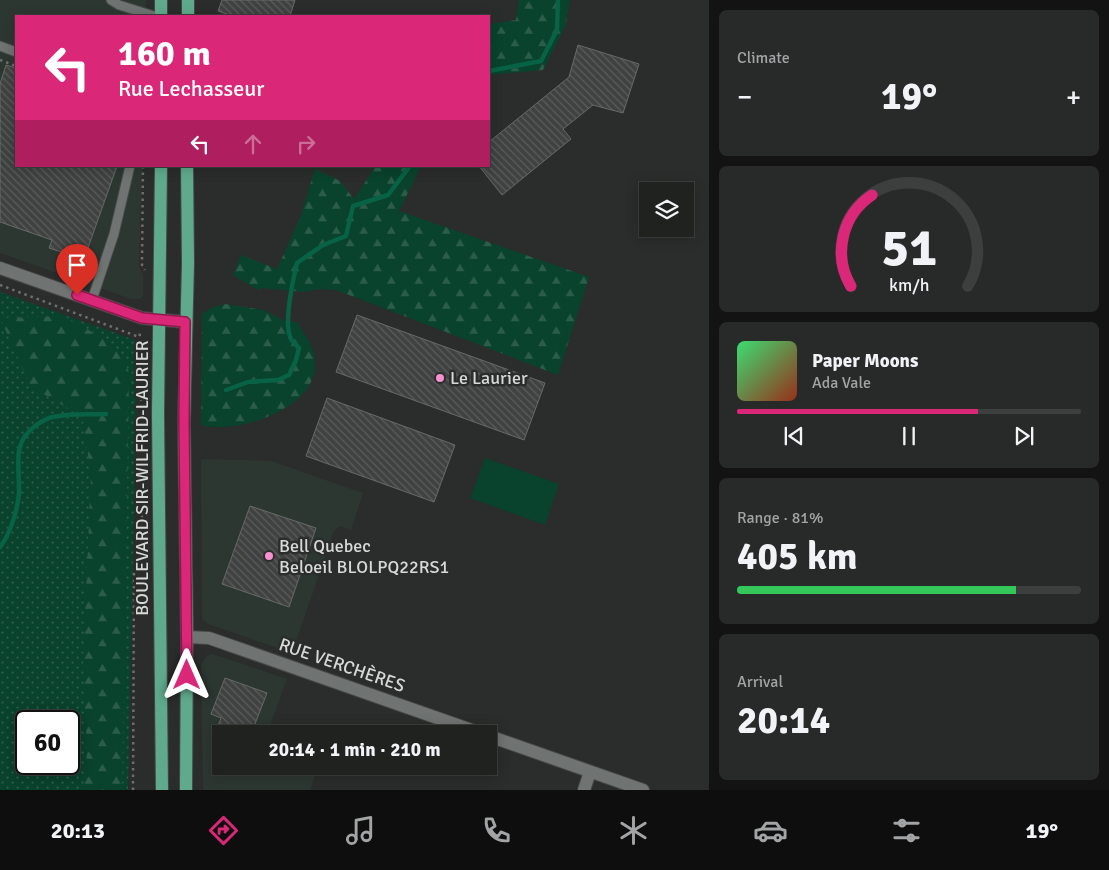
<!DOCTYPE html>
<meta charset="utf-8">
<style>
body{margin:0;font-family:Signika,sans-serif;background:#282a29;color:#f1f3f6;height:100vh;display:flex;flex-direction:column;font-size:19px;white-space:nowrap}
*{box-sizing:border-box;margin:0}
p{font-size:16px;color:#a2a4a5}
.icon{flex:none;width:28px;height:28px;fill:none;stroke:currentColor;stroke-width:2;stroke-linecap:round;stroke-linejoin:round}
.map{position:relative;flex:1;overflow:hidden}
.sheet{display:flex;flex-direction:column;gap:10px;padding:10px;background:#121312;width:400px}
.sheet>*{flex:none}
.guide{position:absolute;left:15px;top:15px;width:475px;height:152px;border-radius:0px;box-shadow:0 2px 12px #0003,0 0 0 1px #3d3f3e;background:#db2777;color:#fff;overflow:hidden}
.tools{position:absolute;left:639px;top:182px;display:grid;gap:10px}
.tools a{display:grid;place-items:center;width:55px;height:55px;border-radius:0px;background:#202220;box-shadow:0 2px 12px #0003,0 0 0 1px #3d3f3e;font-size:25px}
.speed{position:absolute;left:15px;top:710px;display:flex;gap:10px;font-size:25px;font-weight:700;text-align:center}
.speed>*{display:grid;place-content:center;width:65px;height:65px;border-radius:50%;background:#202220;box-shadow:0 2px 12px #0003,0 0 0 1px #3d3f3e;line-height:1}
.speed .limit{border:2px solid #111;border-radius:8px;background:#fff;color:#111}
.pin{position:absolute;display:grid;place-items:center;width:42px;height:42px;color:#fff;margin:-51px -21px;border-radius:50% 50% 50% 0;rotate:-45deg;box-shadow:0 0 5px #0007}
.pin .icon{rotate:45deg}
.me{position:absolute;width:55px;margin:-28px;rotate:0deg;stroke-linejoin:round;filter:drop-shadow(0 0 4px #0008)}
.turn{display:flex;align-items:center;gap:18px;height:105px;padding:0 20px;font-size:22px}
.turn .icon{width:65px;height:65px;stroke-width:2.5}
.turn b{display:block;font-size:35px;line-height:42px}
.lanes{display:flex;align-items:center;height:48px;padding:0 20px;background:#0003;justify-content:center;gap:25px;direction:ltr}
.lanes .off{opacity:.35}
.big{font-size:38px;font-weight:800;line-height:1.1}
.sheet .tile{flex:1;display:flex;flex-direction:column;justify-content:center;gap:8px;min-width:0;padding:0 18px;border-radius:8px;background:#282a29}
.sheet .dial{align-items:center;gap:0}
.dial svg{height:130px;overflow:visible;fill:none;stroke:#3d3f3e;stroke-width:7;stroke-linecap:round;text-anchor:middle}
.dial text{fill:#f1f3f6;stroke:none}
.song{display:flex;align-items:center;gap:15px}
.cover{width:60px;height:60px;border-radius:8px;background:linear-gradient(135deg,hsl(140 70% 55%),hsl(10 70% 35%))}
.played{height:5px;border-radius:2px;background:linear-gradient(90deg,#db2777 70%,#3d3f3e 70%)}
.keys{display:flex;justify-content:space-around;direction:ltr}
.heat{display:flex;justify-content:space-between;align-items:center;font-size:28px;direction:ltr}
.charge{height:8px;border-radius:4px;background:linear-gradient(90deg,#34c759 81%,#3d3f3e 0)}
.trip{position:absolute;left:212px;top:725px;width:285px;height:50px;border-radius:0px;background:#202220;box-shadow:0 2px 12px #0003,0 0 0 1px #3d3f3e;font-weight:800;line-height:50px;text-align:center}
.tab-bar{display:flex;height:80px;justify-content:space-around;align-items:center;background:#0d0e0d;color:#a2a4a5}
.tab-bar .icon{width:35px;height:35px}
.tab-bar .active{color:#db2777}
.tab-bar b{font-size:22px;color:#f1f3f6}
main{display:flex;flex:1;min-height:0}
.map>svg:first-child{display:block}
</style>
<main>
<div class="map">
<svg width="709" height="790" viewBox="0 0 709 790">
<defs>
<pattern id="grass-dots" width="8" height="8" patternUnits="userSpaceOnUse" patternTransform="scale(1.25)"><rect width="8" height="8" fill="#09422d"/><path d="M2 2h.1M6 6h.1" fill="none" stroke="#2c5d4b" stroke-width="1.8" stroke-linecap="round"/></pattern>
<pattern id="forest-firs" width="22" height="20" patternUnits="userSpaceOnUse" patternTransform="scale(1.25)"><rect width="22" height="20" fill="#09422d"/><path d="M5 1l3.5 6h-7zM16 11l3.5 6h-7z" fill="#2c5d4b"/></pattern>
<pattern id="building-back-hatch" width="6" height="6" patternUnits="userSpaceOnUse" patternTransform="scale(1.25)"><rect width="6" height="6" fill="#3f4241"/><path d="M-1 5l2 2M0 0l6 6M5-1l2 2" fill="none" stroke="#5a5d5c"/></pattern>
</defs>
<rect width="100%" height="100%" fill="#2a2d2b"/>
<path fill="#2d3732" d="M0,0H146L145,16H16V166H142L139,267L143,275V296L139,299H131L0,253Z
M201,459L271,461L363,493L351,530L340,526L334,531L292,653L208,624L202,619Z
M211,654L222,657L287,679L267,734H221V766H297L316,773L310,790H203L201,665L205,658Z"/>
<path fill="url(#grass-dots)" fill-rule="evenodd" d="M0,292L135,340L137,371L128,790H0ZM26,721H69V764H26Z"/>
<path fill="url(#forest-firs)" d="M519,0H570L566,25L543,70L489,75V24L516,20Z
M376,166H421L399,211L589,277L558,375L336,290L320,289L304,292L261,288L260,291L233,275L241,255L277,269L300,218L315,169L340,181L354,199Z
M225,304L264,310L285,321L297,322C307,340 315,343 315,367C313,410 235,435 201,425L202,314L211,308Z
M64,316L115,345L129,372L122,790H84L87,752L83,662L91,475L82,416L31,387L0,318Z"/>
<path fill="#09422d" d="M485,458L559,484L545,525L470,498Z"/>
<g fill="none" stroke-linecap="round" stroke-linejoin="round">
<path stroke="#086245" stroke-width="4.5" d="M489,71L541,61L557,30L558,0
M226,390L248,382L278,380L289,375L296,360L299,348C296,345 293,342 291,339C283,324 293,280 297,263L323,245L346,236L353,206L388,195L410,166
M0,547C10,535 18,508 19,493C20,466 11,444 35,426C39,423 44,420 49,418C66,413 88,415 106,414"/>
</g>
<path fill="url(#building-back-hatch)" stroke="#676a68" d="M222,0H295L290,16H232L218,11Z
M578,45L639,64L623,113L593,105L563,129L571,139L502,195L479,166H489V142L569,77Z
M6,65L16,68V166H117L84,259L49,248L52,240L0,222V84Z
M357,315L545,383L524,440L336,372Z
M327,398L455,445L434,502L306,456Z
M250,506L316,528L289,607L222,584Z
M225,678L267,693L251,734H215L221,718L211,714Z"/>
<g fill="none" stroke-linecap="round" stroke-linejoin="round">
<defs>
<path id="lane" d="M111,0L119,5L154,16
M0,46L16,52
M92,300L114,234L130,166"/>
<path id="street" d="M0,268L142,318L185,322
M187,637L209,638L483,734
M489,736L643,790
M584,790L590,772"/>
<path id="primary" d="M161,16V0
M188,16V0
M161,166L158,414L162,790
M186,790L187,637L184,422L188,263L187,166"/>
</defs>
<use href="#lane" stroke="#454847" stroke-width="11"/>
<use href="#street" stroke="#454847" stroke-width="14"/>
<use href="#primary" stroke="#454847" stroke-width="14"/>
<path stroke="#6d706e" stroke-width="2.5" stroke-dasharray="2.5 4" stroke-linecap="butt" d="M0,60L16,66
M143,166L142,265L145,270
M0,285L139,337
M133,790L134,573L142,540L141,364L139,354L140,330"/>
<use href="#lane" stroke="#6f7371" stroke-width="9"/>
<use href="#street" stroke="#6f7371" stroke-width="12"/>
<use href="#primary" stroke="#5faa8c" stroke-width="12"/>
</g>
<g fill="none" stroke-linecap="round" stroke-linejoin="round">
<defs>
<path id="route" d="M77,295L142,318L185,322L184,422L187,675"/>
</defs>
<use href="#route" stroke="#8e194d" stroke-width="12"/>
<use href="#route" stroke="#db2777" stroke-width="9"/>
</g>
<g fill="#f790cf" stroke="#2a2d2b" stroke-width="2">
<circle cx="440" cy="378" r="5"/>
<circle cx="269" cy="556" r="5"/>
</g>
<g text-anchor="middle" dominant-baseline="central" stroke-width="5" stroke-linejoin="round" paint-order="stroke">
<g font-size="18" fill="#d7d9d8" stroke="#2a2d2b" text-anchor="start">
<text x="450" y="378">Le Laurier</text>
<text x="279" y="546">Bell Quebec<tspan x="279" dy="21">Beloeil BLOLPQ22RS1</tspan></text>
</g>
<g font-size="18" fill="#d7d9d8" stroke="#2a2d2b">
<text transform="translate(142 478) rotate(-90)">BOULEVARD SIR-WILFRID-LAURIER</text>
<text transform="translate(342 665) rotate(19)">RUE VERCHÈRES</text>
</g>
</g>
</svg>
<div class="tools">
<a><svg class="icon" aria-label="layers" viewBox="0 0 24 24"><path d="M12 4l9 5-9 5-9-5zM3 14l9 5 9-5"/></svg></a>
</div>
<div class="speed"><div class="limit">60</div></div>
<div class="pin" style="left:77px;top:295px;background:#d93025"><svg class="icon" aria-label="arrive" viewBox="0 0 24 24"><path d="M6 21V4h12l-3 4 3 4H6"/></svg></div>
<svg class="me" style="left:187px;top:675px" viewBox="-20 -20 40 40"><path d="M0-17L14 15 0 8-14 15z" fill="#db2777" stroke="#fff" stroke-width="4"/></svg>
<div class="trip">20:14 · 1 min · 210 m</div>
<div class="guide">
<div class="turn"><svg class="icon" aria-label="left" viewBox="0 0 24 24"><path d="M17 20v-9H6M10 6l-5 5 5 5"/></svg><div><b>160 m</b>Rue Lechasseur</div></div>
<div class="lanes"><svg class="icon" aria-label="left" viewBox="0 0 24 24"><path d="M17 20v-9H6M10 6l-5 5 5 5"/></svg><svg class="icon off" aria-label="ahead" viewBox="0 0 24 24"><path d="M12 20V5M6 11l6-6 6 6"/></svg><svg class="icon off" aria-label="right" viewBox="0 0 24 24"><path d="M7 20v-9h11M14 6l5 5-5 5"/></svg></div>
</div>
</div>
<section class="sheet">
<div class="tile"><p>Climate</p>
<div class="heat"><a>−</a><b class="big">19°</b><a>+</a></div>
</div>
<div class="tile dial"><svg viewBox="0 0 100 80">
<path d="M14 69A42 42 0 1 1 86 69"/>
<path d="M14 69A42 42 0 0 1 27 13" stroke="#db2777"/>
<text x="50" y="56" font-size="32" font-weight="700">51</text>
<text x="50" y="72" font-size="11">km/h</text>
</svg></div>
<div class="tile">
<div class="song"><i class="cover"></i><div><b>Paper Moons</b><p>Ada Vale</p></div></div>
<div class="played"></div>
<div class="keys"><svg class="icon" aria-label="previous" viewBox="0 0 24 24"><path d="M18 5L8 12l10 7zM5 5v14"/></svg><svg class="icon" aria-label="pause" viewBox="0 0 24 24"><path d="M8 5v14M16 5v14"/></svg><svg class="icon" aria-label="next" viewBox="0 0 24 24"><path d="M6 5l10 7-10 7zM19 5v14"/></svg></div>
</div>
<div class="tile"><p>Range · 81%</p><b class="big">405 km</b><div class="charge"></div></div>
<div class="tile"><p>Arrival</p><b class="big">20:14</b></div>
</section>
</main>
<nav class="tab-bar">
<b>20:13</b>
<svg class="icon active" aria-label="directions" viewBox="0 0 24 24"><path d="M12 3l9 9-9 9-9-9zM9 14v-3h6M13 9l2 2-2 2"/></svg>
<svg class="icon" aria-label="music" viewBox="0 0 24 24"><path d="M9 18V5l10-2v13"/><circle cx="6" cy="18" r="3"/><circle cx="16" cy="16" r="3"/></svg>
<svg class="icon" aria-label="phone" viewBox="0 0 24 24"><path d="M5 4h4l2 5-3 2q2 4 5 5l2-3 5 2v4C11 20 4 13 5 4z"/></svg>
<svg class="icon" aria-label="climate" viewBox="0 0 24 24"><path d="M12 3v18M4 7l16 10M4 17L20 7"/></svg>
<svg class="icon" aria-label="car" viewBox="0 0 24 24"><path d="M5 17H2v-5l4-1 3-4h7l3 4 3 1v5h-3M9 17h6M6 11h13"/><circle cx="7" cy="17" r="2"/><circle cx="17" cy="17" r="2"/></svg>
<svg class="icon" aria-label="filters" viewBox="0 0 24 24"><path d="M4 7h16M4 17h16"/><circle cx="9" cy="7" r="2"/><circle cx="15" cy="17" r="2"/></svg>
<b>19°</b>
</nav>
